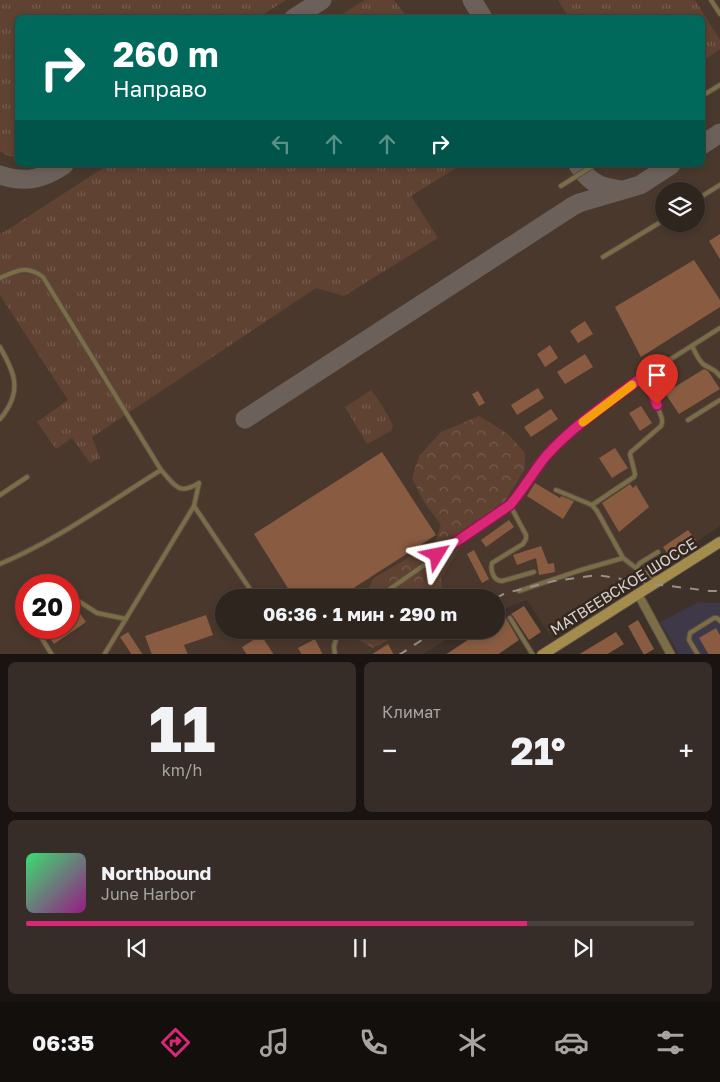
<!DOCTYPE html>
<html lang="ru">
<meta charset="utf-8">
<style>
body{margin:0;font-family:"Golos Text",sans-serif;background:#362d28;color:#f1f3f6;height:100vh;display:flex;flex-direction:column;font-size:19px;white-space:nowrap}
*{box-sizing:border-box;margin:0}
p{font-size:16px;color:#a7a5a4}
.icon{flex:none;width:28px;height:28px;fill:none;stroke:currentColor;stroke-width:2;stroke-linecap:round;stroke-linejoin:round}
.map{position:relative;height:654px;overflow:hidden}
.drawer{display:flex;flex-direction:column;gap:8px;padding:8px;background:#191411;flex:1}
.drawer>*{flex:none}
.top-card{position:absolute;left:15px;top:15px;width:690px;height:152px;border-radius:8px;box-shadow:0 2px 8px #0003,0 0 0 1px #49423d;background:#00695c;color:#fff;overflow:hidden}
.buttons{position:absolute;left:655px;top:182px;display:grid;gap:10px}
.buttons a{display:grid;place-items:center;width:50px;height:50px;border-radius:50%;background:#2e251f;box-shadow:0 2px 8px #0003,0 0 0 1px #49423d;font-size:25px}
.speed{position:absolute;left:15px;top:574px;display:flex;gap:10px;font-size:25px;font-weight:700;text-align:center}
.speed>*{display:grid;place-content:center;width:65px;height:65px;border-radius:50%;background:#2e251f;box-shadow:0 2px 8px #0003,0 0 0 1px #49423d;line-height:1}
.speed .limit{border:8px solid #d22;background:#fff;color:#111}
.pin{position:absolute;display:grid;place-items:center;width:42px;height:42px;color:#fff;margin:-51px -21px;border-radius:50% 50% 50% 0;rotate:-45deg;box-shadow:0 0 5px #0007}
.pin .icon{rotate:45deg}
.me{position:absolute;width:55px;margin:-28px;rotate:55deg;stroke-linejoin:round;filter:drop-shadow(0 0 4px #0008)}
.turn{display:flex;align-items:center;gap:18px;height:105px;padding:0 15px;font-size:22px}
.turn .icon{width:65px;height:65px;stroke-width:2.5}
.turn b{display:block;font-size:35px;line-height:42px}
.lanes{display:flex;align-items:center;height:48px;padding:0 15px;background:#0003;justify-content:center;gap:25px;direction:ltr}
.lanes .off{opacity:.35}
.big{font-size:38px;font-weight:700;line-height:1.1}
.drawer .tile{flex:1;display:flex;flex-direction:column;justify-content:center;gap:8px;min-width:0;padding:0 18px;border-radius:8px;background:#362d28}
.drawer .dial{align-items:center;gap:0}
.dial b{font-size:65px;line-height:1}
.song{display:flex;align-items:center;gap:15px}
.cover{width:60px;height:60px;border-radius:8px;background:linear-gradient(135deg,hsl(140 70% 55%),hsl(310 70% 35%))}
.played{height:5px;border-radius:2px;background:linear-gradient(90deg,#db2777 75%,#49423d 75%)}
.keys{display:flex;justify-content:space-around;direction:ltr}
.heat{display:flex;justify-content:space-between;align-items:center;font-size:28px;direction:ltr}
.drawer .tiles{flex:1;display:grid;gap:8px;grid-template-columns:1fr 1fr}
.tile:last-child{grid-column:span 2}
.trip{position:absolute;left:215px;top:589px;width:290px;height:50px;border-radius:25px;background:#2e251f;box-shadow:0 2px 8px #0003,0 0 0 1px #49423d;font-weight:700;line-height:50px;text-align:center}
.dock{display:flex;height:80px;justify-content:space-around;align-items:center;background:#120f0c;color:#a7a5a4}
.dock .icon{width:35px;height:35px}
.dock .selected{color:#db2777}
.dock b{font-size:22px;color:#f1f3f6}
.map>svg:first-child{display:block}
</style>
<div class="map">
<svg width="720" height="655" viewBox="0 0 720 655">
<defs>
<pattern id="grass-tufts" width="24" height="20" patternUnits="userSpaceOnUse" patternTransform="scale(1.25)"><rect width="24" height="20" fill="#5f4232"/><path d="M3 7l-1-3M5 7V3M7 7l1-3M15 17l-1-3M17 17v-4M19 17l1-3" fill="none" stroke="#755c4e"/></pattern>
<pattern id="forest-crowns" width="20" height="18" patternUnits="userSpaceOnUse" patternTransform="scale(1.25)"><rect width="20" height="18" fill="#5f4232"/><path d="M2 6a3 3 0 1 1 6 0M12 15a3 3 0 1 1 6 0" fill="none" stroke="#755c4e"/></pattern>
</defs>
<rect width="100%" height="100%" fill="#3d3129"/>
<path fill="#4a382d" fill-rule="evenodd" d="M0,0H720V526L657,569L550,635L527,600L496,612V598H224V630H461L423,654L0,655ZM18,18H702V165H18ZM664,191H696V224H664ZM26,585H69V628H26Z"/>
<path fill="#3e3849" d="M699,602L720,603V654H679L660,622Z"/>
<path fill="url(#grass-tufts)" d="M0,0H286L259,17L18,18L17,158L6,155L0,151Z
M365,0H394L407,17H337Z
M558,0H695L720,40V49L703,61L702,18L568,17Z
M108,165H461L411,196L438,238L344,296L316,288L92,437L100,458L90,463L72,438L56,449L37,422L68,400L0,295V233L4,232Z
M371,390C380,401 387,413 393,426L391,431L367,444L345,407Z"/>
<path fill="url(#forest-crowns)" d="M479,416L508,434L525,453V469L499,511L466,538L441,578L443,593L455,597L363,598L374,578L435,542L441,525L424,502L412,478L419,456L441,432Z
M355,630H408L373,648L359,640Z"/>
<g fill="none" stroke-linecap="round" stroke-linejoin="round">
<path stroke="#6c615a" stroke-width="19" d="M472,0L483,18
M294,18L322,0
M702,145L720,133
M578,165C590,183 599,187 620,190
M0,175C26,183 41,180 64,165
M245,419L573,206L579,203L640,185L671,165"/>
</g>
<path fill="#895c42" d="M720,234V259L709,241Z
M694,260L720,300V307L641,357L615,307Z
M585,321L593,334L578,343L570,331Z
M550,345L558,358L545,367L537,354Z
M585,354L593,367L565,384L557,372Z
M704,369L708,371L720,389L679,414L665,393Z
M538,388L544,398L517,415L511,405Z
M478,391L485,403L479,406L472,394Z
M641,406L652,423L640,431L629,413Z
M551,409L558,419L531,437L524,427Z
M615,448L628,468L612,478L599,458Z
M382,452L436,535L338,598H294L254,534Z
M535,483L560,498L561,496L574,501L563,519L527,496Z
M630,484L633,488L636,485L649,507L619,532L602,503Z
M509,520L514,527L486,547L481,540Z
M688,530L696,540L670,557L663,547Z
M541,546L548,564L554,563L555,572L539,575L536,558L517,565L513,555Z
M474,550L489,579L482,583L467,554Z
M524,606L541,632L529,640L513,616L511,614Z
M76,608L86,622L54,644L43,628H69V613Z
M206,615L213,635L184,645L188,655H152L145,636Z
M506,617L507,620L519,640L497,655H445L483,630H496V622L502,618L503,619Z
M638,620L654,649L644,655L628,626Z
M716,628L720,635V655H709L699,638Z
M128,632L143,655H132L120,637Z
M616,632L624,644L606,655H578Z
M261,635L274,655H247L242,647Z
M315,639L323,655H302L298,648Z
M388,644L394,655H371Z"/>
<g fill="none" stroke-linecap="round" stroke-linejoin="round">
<defs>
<path id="service" d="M711,0L720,14
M702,96L720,85
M561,186L594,165
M696,200L720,185
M603,257L664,220
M0,278C17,270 27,265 43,277L161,470C175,485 178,496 199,483
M692,346C695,352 698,359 703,364C710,369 714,368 720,376
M0,347C11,367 21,384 9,406C6,411 4,415 0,419
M688,420L720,400
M556,490L592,505L597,511L617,547L623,558L636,568L659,580
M0,495L27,477
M510,505L526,535V539L523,544L492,563C490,571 494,581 502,581L534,572
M592,505L634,477L635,474L630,454L631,452L661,426L662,423V419L652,390L644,376
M194,506L256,598
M0,564C57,540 108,503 161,470
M636,568L640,563L658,552
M519,591L581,570L623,558
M377,598L510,505L519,495L532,475L546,457L571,431L602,406L644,376L720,328
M69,605L75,601L80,602L97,613L126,619
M510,618L533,655
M38,628V632L52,655
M104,655L194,506L199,483
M335,655L334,646L339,630
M698,655L689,640L690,633L714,618H717L720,621"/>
<path id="minor" d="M638,594L671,655"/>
<path id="secondary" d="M542,655L720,542"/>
</defs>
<use href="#service" stroke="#594e46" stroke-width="6"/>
<use href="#minor" stroke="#594e46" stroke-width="10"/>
<use href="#secondary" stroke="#594e46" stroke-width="12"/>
<use href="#service" stroke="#7b6d46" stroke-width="4"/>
<use href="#minor" stroke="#7b6d46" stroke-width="8"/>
<use href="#secondary" stroke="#a38c4c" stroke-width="10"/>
<path stroke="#9a918a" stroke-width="2" stroke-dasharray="9 9" stroke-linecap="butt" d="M496,598L506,593L554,581L597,575L653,584L710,591H720
M399,655L437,630"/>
</g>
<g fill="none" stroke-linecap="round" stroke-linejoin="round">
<defs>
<path id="route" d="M437,555L510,505C523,490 533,472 546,456C574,425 610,401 644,376L652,390L657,405"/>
</defs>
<use href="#route" stroke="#8e194d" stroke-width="12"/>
<use href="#route" stroke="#db2777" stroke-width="9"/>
<path stroke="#f59e0b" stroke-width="9" d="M583,422L632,385"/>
</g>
<g text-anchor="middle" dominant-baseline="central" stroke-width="5" stroke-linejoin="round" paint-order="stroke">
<g font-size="15" fill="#d9d1cc" stroke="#332720">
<text transform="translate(623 586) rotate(-32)">МАТВЕЕВСКОЕ ШОССЕ</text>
</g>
</g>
</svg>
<div class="buttons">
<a><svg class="icon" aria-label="layers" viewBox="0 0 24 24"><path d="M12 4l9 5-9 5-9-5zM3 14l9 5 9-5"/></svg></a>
</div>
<div class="speed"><div class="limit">20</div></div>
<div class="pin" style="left:657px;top:405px;background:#d93025"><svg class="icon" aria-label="arrive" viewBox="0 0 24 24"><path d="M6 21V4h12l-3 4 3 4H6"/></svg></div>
<svg class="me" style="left:437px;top:555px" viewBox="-20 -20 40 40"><path d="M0-17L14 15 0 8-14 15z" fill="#db2777" stroke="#fff" stroke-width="4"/></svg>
<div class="trip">06:36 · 1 мин · 290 m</div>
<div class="top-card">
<div class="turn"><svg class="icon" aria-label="right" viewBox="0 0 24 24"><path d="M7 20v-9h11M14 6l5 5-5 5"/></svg><div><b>260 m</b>Направо</div></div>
<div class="lanes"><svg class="icon off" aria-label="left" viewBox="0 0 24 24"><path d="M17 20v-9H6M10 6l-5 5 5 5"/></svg><svg class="icon off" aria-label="ahead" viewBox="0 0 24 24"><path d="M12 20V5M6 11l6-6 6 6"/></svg><svg class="icon off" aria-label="ahead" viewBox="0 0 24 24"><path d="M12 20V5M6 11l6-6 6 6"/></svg><svg class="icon" aria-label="right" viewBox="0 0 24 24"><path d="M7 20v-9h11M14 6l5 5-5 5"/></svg></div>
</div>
</div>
<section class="drawer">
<div class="tiles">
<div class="tile dial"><b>11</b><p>km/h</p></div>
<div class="tile"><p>Климат</p>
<div class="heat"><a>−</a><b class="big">21°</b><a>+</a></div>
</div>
<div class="tile">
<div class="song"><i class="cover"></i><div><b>Northbound</b><p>June Harbor</p></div></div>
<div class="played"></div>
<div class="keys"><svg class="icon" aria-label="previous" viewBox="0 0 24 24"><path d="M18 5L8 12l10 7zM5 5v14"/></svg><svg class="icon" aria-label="pause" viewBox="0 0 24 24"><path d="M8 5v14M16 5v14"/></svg><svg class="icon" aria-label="next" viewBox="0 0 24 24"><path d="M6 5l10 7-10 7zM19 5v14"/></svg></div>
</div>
</div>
</section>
<nav class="dock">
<b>06:35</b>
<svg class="icon selected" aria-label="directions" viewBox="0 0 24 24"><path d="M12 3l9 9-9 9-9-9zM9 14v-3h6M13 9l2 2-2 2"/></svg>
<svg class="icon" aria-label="music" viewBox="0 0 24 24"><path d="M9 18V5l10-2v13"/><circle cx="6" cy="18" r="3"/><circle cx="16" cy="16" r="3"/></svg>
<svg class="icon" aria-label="phone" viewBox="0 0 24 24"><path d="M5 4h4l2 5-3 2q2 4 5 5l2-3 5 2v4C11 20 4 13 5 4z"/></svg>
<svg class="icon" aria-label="climate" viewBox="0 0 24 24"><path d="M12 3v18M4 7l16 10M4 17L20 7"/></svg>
<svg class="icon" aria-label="car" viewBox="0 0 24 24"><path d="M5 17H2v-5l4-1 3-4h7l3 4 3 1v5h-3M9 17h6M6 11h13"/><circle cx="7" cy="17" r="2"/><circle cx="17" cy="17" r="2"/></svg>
<svg class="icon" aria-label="filters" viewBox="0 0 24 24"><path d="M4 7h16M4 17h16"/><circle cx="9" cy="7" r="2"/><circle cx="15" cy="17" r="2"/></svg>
</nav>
